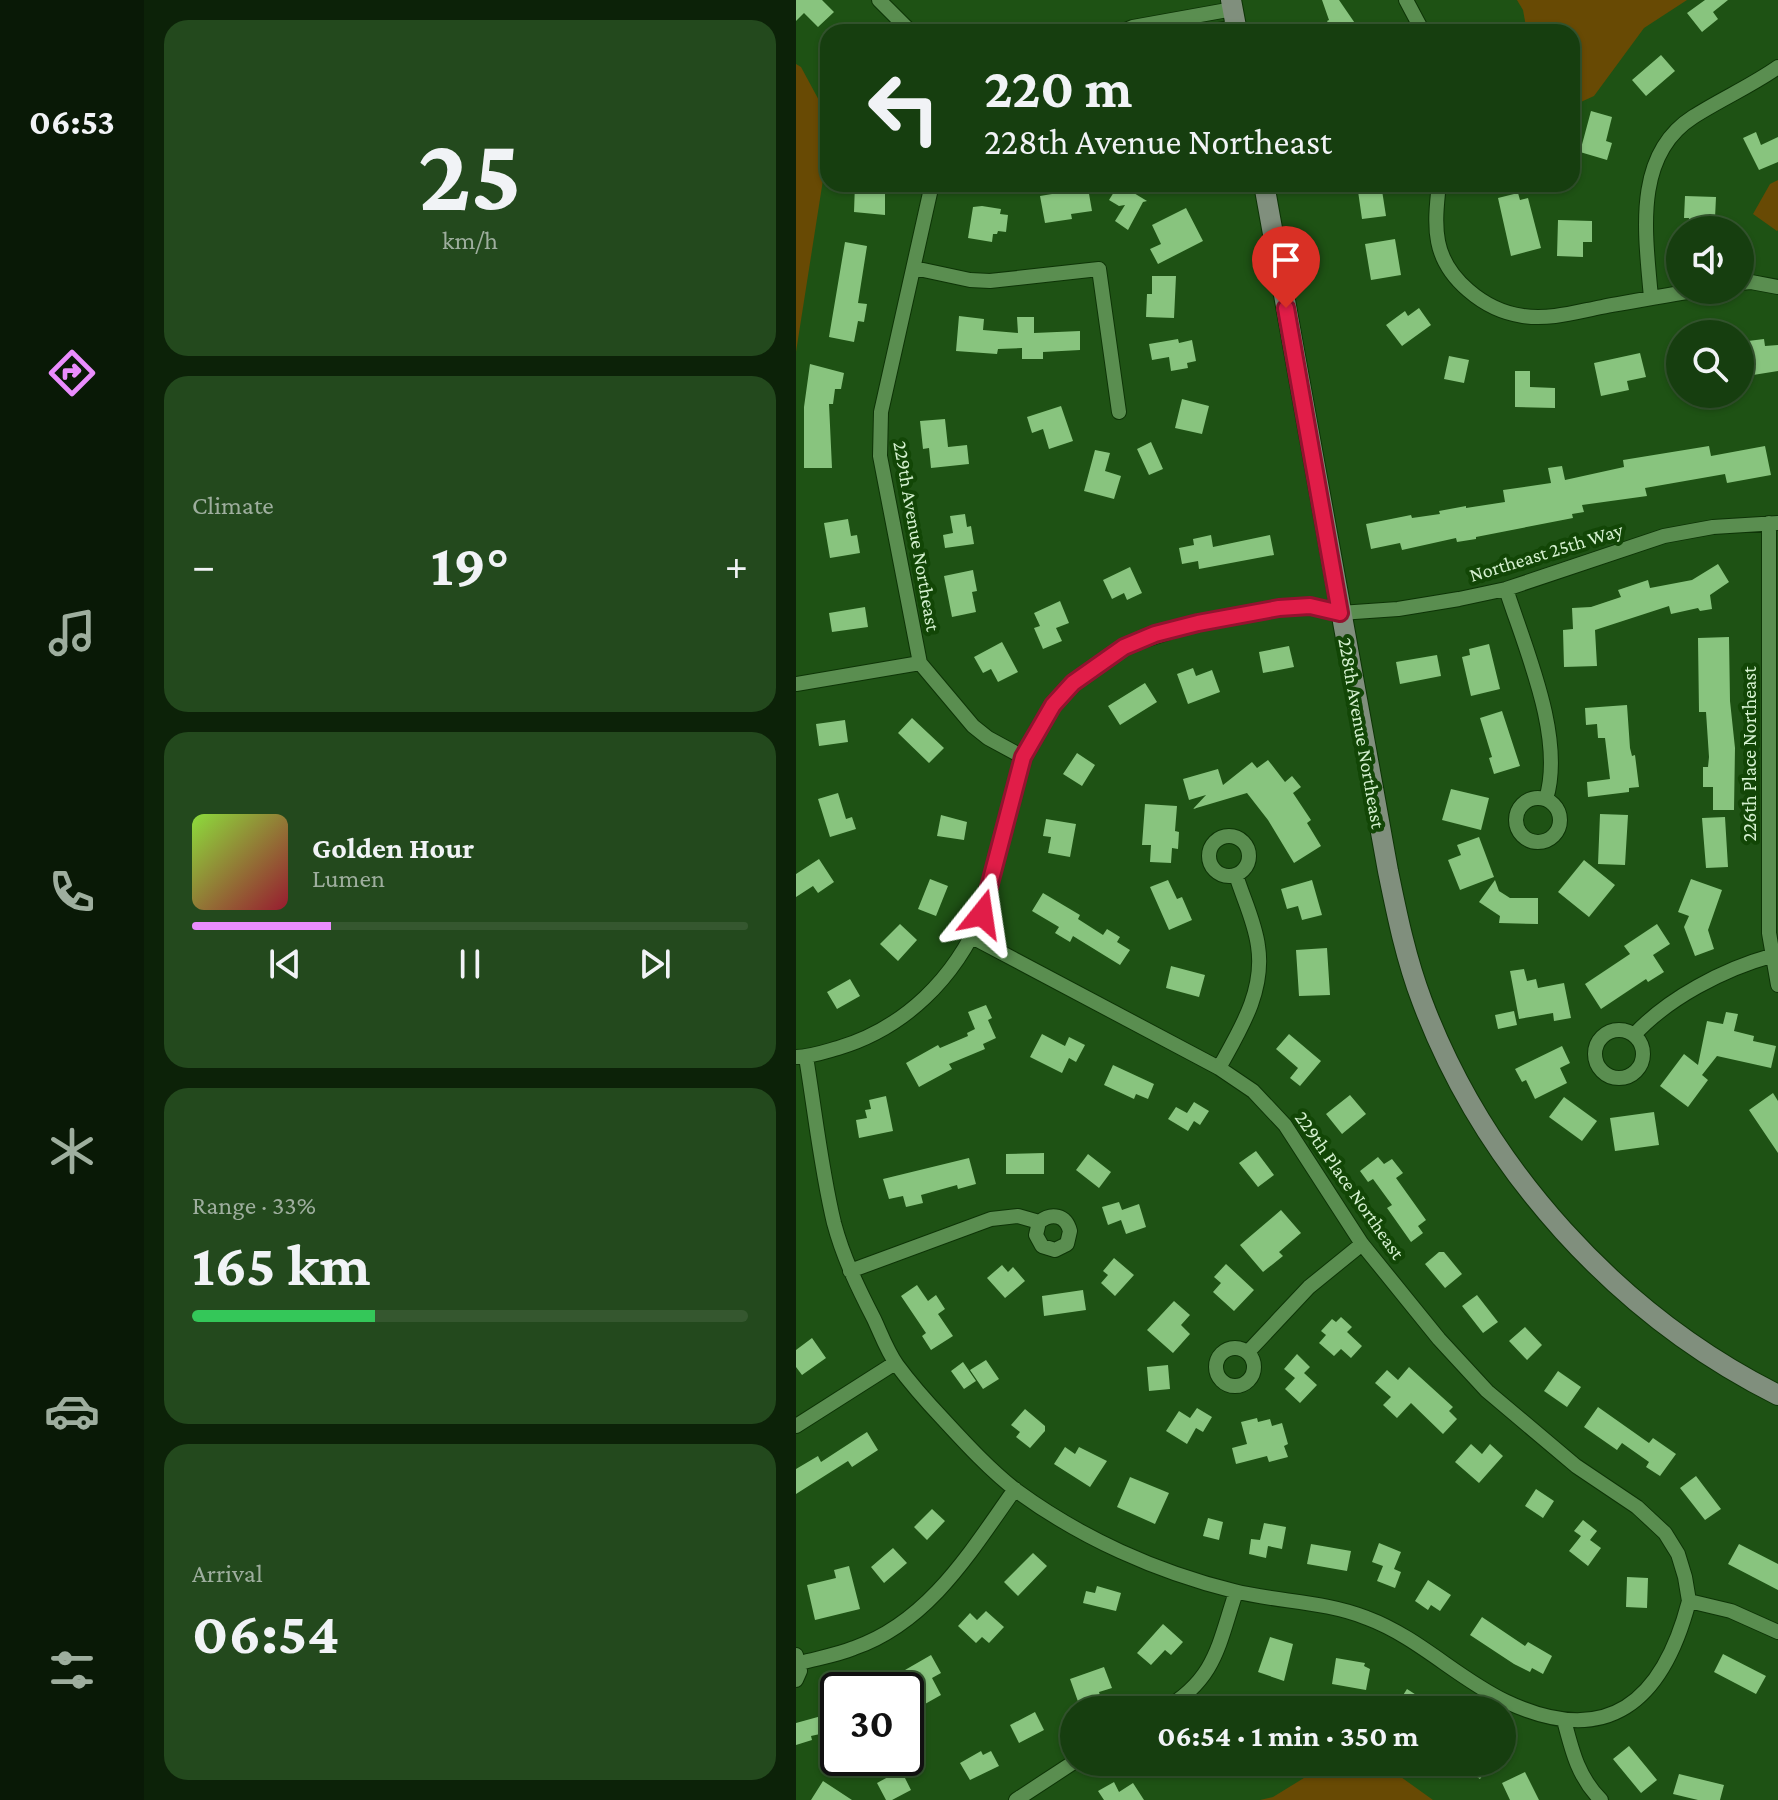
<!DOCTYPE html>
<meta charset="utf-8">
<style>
body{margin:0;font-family:"Crimson Pro",serif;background:#23491d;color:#f1f3f6;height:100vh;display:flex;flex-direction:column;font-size:30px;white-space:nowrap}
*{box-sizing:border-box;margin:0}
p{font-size:26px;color:#9eae9e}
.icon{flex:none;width:44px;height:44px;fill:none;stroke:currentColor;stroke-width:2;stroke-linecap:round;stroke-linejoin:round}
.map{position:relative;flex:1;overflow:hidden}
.side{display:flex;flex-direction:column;gap:20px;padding:20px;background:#0c2208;width:652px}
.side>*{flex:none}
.top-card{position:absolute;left:24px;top:24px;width:760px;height:168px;border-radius:24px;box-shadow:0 2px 6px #0004,0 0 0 2px #35572f;background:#163e0f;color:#f1f3f6;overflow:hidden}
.buttons{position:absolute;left:870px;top:216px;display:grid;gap:16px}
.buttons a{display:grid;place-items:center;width:88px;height:88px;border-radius:50%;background:#163e0f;box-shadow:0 2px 6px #0004,0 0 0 2px #35572f;font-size:40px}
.speed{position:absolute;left:24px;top:1672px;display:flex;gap:16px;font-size:40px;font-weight:700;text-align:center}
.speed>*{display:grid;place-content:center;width:104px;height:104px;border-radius:50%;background:#163e0f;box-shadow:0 2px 6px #0004,0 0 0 2px #35572f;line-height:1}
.speed .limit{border:4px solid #111;border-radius:12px;background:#fff;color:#111}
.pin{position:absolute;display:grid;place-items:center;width:68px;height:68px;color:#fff;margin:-82px -34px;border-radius:50% 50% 50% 0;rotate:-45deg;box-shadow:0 0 8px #0007}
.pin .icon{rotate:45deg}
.me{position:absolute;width:88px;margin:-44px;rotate:15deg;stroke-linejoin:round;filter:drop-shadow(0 0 6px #0008)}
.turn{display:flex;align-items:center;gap:28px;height:168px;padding:0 32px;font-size:36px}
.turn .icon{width:104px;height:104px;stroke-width:2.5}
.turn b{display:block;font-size:56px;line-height:68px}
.big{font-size:60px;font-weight:700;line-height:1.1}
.side .widget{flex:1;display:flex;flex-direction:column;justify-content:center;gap:12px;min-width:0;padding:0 28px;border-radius:24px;background:#23491d}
.side .dial{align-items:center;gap:0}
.dial b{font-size:104px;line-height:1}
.song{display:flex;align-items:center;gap:24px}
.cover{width:96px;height:96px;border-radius:12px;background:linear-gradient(135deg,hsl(90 70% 55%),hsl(350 70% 35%))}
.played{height:8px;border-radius:4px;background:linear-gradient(90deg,#ea8dfd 25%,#35572f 25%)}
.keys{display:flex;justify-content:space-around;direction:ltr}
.heat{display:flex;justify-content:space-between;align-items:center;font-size:44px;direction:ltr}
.charge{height:12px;border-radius:6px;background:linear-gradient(90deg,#34c759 33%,#35572f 0)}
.trip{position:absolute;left:264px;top:1696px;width:456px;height:80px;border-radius:40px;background:#163e0f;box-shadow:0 2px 6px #0004,0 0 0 2px #35572f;font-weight:700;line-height:80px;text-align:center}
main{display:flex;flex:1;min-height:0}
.tab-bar{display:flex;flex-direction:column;width:144px;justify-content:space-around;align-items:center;background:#091906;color:#9eae9e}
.tab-bar .icon{width:56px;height:56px}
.tab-bar .active{color:#ea8dfd}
.tab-bar b{font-size:36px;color:#f1f3f6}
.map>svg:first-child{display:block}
</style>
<main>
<nav class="tab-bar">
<b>06:53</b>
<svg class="icon active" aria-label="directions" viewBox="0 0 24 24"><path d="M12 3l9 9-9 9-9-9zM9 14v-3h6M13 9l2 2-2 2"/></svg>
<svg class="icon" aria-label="music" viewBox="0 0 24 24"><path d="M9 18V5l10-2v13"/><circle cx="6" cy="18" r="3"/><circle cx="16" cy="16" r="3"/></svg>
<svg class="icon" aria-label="phone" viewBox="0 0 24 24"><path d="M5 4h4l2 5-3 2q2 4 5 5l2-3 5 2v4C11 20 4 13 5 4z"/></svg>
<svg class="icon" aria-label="climate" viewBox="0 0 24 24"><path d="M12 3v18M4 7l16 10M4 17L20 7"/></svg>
<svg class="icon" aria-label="car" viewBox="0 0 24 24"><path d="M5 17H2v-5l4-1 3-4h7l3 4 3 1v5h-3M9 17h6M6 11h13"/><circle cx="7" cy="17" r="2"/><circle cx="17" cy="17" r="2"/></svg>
<svg class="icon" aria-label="filters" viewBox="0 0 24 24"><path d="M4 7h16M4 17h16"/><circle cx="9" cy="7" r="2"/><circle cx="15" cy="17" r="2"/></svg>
</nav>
<section class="side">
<div class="widget dial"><b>25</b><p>km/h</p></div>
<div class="widget"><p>Climate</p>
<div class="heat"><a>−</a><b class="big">19°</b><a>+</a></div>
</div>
<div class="widget">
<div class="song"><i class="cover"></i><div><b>Golden Hour</b><p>Lumen</p></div></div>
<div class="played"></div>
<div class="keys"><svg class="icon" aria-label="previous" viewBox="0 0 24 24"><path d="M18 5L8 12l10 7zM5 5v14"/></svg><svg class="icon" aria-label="pause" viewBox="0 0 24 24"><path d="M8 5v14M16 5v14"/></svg><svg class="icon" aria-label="next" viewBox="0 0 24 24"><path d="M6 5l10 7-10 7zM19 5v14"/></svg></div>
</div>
<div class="widget"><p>Range · 33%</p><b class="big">165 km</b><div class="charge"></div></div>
<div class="widget"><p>Arrival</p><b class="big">06:54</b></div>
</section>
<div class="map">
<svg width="982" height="1800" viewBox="0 0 982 1800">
<rect width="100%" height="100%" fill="#1e5214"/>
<path fill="#684a04" d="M721,0H891L848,28L798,96L776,106V32H731L727,10Z
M0,64L5,67L32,117V148L0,352Z
M982,180V230L981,231L957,214L974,184Z
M534,1762H584L637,1800H464L477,1797Z"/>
<path fill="#88c47e" d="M0,0H26L38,12L22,27L8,13L0,21Z
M526,0H543L565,32H538L531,21L533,20Z
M909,0H932L917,12L922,19L906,32L891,13Z
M865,55L879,71L850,96L836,80Z
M795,111L816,117L810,141L816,143L811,160L784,152Z
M960,132L965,145L982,137V162L963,170L947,138Z
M59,184H89V215L58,212Z
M323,184L351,201L347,202L332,230L319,221L329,205L323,206L313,200Z
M561,184H585L590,216L566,219Z
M292,188L296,211L275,214L276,219L249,223L244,196Z
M722,193L724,200L732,198L745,248L715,256L702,198Z
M889,196L920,197L919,218H914V230H892L893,218H888Z
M186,206L205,209L204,214L212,215L210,232L202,231L201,234H197L196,242L172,238L177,207Z
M390,208L407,241L362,264L354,249L365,244L356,225Z
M762,220L796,221V242H787V257L761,256Z
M599,239L605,275L575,280L569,244Z
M49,242L71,246L62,303L71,304L68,322L62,321L58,342L33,337Z
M356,276H380L378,318L350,317L351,294H356Z
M623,308L635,325L606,346L590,325L609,311L612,316Z
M163,316L188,319L187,330L222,333L221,317H238V333L284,331V350L247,352V359H226V348L202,349L201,354L160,351Z
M382,339L383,343L396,340L400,361L391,363L392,368L375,371L373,357L356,360L353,344Z
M968,339L969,346L982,345V371L957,375L952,341Z
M844,353L850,377L831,381L833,390L805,396L798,363Z
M653,356L673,360L668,383L648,379Z
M14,364L48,373L45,389H39L37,404H33L36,468H8V407Z
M719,371H734V387L759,388V408L719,407Z
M386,399L413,406L406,434L379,428Z
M265,406L277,441L253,449L247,429L236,433L231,417Z
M149,419L152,447L171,445L173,464L135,468L133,448L127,449L124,421Z
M355,442L367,469L353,475L341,449Z
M913,446L915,456L969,446L975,475L931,483L929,474L849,488L851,496L786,505L788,512L776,514L777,518L680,537V539L661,542L660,538L606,550L604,543L575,549L570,524L615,515L616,518L644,514L643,511L670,506V508L709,502L707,490L755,483L752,468L766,466L769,480L828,467L827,460Z
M299,450L314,453L309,471L325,476L318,499L288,491Z
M169,514L171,527L175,526L178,544L149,548L147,535L157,533L154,516Z
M52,519L55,536L61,535L64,553L34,558L28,523Z
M415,535L417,547L474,535L478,555L403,569L402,561L386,564L383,548L398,545L397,539Z
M922,564L933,582L914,595L916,609L904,611L902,608L875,614L873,606L799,630L801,666L768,667L767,630L777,629L776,608L795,607L825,597L822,590L852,580L854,588L896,580Z
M334,567L346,593L331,600L328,593L316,599L307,580Z
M177,570L181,591L176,592L180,612L156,617L148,576Z
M264,601L273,623L260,628L266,641L247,649L238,628L244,626L238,613Z
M69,607L72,627L36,632L33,613Z
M933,637L934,701L939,748L938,810H917V787H907V767H912L913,757L910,712H903L902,638Z
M206,642L222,672L202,682L195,669L187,673L178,657Z
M693,644L704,689L675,696L666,657L674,655L673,649Z
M493,646L498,667L467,673L463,652Z
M641,655L645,676L604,684L600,662Z
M397,668L400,676L416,670L424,692L392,704L381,674Z
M349,683L361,702L324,725L312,706Z
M831,705L834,748L836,756L839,755L843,787L833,788V792L792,797L791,782L814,779L809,738H802L801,724L790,725L789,708Z
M706,711L724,766L698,774L693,758L696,757L684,718Z
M116,718L148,748L133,763L102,733Z
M49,720L52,742L23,746L20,724Z
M281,753L299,765L286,786L267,774Z
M472,760L489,782L496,776L505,787L497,793L515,820L511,823L525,846L498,863L472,820L451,793L397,809L410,795L393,800L387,779L422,769L427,785L456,762L461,768Z
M655,789L693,798L685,830L646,820Z
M42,793L50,819L56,817L60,829L34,837L22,799Z
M349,804L381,806L379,831L383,832L382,849L376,848L375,863L354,862L355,845H346Z
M804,814L832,815L829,865L802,864Z
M145,815L171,822L168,840L141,836Z
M929,817L932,867L910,868L906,818Z
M250,819L280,824L274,857L252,853L255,837L247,836Z
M683,837L698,877L664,890L652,860L665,855L661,845Z
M23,859L38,882L22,893L17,886L0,897V874Z
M788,860L819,885L793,917L762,892Z
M134,879L152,886L140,916L122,909Z
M895,879L926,890L912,930L918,949L899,956L888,927L893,916L882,912Z
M372,880L381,899L386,897L396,920L373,930L354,887Z
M516,880L526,915L506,920L502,906L491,909L485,889Z
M699,880L703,891L714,898H742V924L703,923L704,916L683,902Z
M247,893L284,915L282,919L307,935L311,929L324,937L321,942L334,950L324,965L277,936L274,942L259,933L263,927L236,911Z
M104,924L121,940L102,961L84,944Z
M861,924L874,944L857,955L868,972L852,982L850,979L805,1009L789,984L834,954L828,946Z
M531,948L534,995L503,996L500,950Z
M375,966L409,975L403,997L370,988Z
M728,969L731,981L740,979L742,988L768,983L775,1018L758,1021L757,1013L723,1019L714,971Z
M54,979L64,996L41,1009L31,992Z
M190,1005L196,1018L192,1020L200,1038L187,1044L189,1049L153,1064L156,1069L123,1087L110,1063L142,1045L144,1048L172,1036L171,1033L179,1029L172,1012Z
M718,1011L721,1025L702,1029L699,1015Z
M930,1012L942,1014L938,1031L958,1036L957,1041L980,1046L975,1068L921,1056L906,1075L912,1080L892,1107L864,1086L888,1054L902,1065L911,1021L927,1024Z
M246,1034L269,1046L273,1037L289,1045L280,1062L273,1058L266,1073L234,1057Z
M493,1034L525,1061L504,1086L494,1078L502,1068L480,1049Z
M766,1046L774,1063L764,1068L771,1083L739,1099L730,1080L726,1082L719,1069Z
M317,1065L358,1084L352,1099L340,1094L338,1099L308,1085Z
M977,1093L982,1101V1153L953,1110Z
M554,1095L570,1114L546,1134L530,1114Z
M90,1096L97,1131L63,1138L60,1120L71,1118L69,1110L75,1109L73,1100Z
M768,1097L801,1121L786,1141L753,1117Z
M398,1102L413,1111L404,1125L398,1121L392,1131L372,1119L380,1107L391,1113Z
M858,1112L863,1145L819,1151L814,1118Z
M460,1151L478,1175L462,1187L443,1163Z
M248,1153V1174H210V1154Z
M292,1154L315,1172L303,1188L280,1170Z
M582,1157L588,1164L596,1159L607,1173L600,1178L630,1220L622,1226L627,1233L615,1242L591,1208L596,1205L577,1179L572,1182L564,1171Z
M173,1158L180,1184L162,1189L161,1185L125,1195L127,1203L110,1207L107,1196L93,1199L87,1179Z
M323,1202L326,1210L343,1204L350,1227L330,1234L325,1220L312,1225L306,1207Z
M485,1210L505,1233L483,1252L487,1256L467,1272L444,1245Z
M643,1252H648L666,1274L649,1288L629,1264Z
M318,1258L338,1275L319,1296L305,1283L312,1275L307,1271Z
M430,1264L458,1290L438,1311L417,1292L425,1283L418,1277Z
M206,1265L212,1272L217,1267L229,1281L209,1298L191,1278Z
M121,1285L132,1301L140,1295L149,1309L142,1314L157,1336L135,1350L126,1336L130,1333L105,1296Z
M287,1290L290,1310L248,1316L246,1296Z
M681,1295L702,1322L687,1333L666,1306Z
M378,1301L394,1315L385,1325L394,1334L377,1353L351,1330Z
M545,1317L556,1327L551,1332L566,1346L555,1358L545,1349L538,1356L523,1343L530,1335L525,1331L536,1319L540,1322Z
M729,1327L746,1345L731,1360L713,1341Z
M16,1338L30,1358L6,1375L0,1367V1350Z
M501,1354L514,1367L508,1373L521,1385L504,1403L489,1389L499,1378L488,1369Z
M190,1360L203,1379L187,1389L174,1370Z
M167,1362L180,1381L168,1389L155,1371Z
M372,1365L374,1389L353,1391L351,1367Z
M613,1367L657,1407L653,1411L661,1419L647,1434L615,1403L601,1418L587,1405L595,1397L579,1383L591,1370L602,1380Z
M762,1371L785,1387L771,1407L748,1391Z
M802,1407L853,1443L857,1438L880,1454L864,1476L850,1467L853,1462L826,1443L821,1450L788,1427Z
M401,1408L416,1417L407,1432L400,1428L391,1444L370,1431L383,1411L394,1418Z
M229,1409L249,1426V1431L234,1448L220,1437L224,1432L215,1425Z
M461,1418L462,1422L474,1419L476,1426L486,1423L492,1444L488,1446L492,1457L473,1462L471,1456L440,1464L436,1448L451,1444L445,1422Z
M71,1432L82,1450L56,1467L52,1461L0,1494V1469L22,1456L25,1462Z
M675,1444L686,1454L694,1444L707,1456L683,1483L659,1462Z
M269,1447L279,1454L283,1447L311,1461L294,1487L258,1464Z
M900,1476L925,1509L909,1520L884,1488Z
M334,1477L373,1493L359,1524L321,1507Z
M740,1489L758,1501L747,1518L729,1506Z
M136,1509L149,1521L131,1540L118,1527Z
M412,1518L427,1522L423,1540L407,1536Z
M787,1520L801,1531L794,1540L805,1548L792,1566L773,1551L785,1536L778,1531Z
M468,1523L490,1527L486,1549L472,1546L470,1558L453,1554L455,1539L464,1540Z
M583,1543L605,1552L598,1569L605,1572L599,1588L581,1581L587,1566L576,1562Z
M515,1544L555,1551L551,1571L511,1564Z
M943,1544L982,1564V1590L932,1564Z
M97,1548L111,1563L88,1583L75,1567Z
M237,1553L251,1566L222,1596L208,1582Z
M53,1566L64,1609L19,1620L11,1585L40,1578L38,1570Z
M831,1577L852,1578L851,1608L830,1607Z
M632,1580L655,1595L644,1611L635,1605L632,1610L619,1601Z
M301,1586L325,1593L320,1611L287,1603L290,1591L299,1593Z
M190,1611L208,1627L193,1643L186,1637L180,1643L162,1626L174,1613L181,1620Z
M686,1617L729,1646L732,1642L756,1656L747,1674L736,1668L734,1672L718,1664L674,1635Z
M367,1624L387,1642L375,1655L369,1650L355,1665L341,1653Z
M474,1637L497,1644L488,1681L462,1672Z
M927,1654L970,1676L960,1694L918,1672Z
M135,1655L145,1673L136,1678L145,1695L129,1704L109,1670Z
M540,1658L569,1663L568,1666L574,1669L570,1690L536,1684Z
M308,1667L316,1688L303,1692L306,1702L285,1710L274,1679Z
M611,1689L628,1700L632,1694L657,1710H607L610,1705L604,1700Z
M42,1692V1749H36L33,1732L15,1736L16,1740L0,1745V1723L29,1715L25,1695Z
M239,1712L248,1730L223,1743L214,1725Z
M833,1746L861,1780L845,1793L817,1759Z
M185,1751L187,1755L195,1751L203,1766L174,1780L164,1763Z
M657,1762H696L684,1779Z
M105,1770L115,1790L96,1800H90L81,1783Z
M729,1772L743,1800H714L706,1783Z
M883,1774L928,1785L924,1800H902L877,1794Z
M27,1781L56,1800H15Z
M318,1782L323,1792L337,1783L348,1800H308L302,1791Z"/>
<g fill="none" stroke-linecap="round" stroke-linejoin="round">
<defs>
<path id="minor" d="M83,0L115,32
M610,0L627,32
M325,32L337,27L437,9
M412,32L440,27
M136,184L85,412L84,456L124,663L177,726L192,738L227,757
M643,184C638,228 636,259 672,290C688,304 706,313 727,316C754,320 780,312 806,307C839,301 871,295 903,290
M118,268L174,280L194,281L303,269L323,412
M944,283L955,282L982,287
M855,298C850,237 836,156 897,117C925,99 955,86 982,67
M973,523V933L982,985
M710,589C729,648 769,738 750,799
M0,684L124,663
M720 820a22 22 0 1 1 44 0a22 22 0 1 1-44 0Z
M413 856a20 20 0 1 1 40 0a20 20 0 1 1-40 0Z
M176,937L423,1068L457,1091L489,1125L566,1244L643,1339L691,1391L780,1466L841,1507L869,1533L882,1554L889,1577L893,1601L935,1611L982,1632
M799 1054a24 24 0 1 1 48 0a24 24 0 1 1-48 0Z
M838,1035C872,998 928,969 975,956
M0,1057C14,1057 28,1052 42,1048C109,1028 159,978 186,914L227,757L242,727L257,705L277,683L328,647L402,623L483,608L514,606L544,613L602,609L663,599L710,589L868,536L917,527L982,523
M10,1057C19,1112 25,1169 38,1223C47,1257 62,1288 78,1319C85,1334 91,1351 101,1365C115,1384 131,1402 147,1419C170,1444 195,1471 221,1491C285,1538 361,1572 438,1591C482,1602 529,1601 571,1618C622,1637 661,1678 709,1701C812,1750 867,1701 893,1601
M423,1068C444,1030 469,991 462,946C459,922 447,898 440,875
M54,1271L195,1219L222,1216L243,1222C256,1212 270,1215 274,1231L271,1244L259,1250L246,1246L240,1235L243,1222
M420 1367a19 19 0 1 1 38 0a19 19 0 1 1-38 0Z
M452,1352L513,1287L566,1244
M0,1426L99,1363
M4,1663C22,1658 41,1655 58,1648C133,1622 175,1551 219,1489
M0,1680L4,1671L0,1655
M367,1710C420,1679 422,1646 440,1592
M768,1720C776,1751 782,1777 805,1800
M220,1800L278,1762"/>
<path id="secondary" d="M435,0L441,32
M468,184L592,871C601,915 610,959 626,1001C689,1169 822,1315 982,1395"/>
</defs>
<use href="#minor" stroke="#0d3406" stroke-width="16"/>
<use href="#secondary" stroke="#0d3406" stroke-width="22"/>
<use href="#minor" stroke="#5a8e50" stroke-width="14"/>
<use href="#secondary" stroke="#808f7d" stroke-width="20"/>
</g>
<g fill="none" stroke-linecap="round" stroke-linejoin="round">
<defs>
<path id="route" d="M186,914L227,757L257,705L277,683L328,647L359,634L402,623L483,608L514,606L544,613L490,308"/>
</defs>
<use href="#route" stroke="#92132f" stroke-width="20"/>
<use href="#route" stroke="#e11d48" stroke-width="14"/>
</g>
<g text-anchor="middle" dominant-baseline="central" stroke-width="8" stroke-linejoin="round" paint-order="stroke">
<g font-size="20" fill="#d5f1d0" stroke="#124606">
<text transform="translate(121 536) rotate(80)">229th Avenue Northeast</text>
<text transform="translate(750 552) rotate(-17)">Northeast 25th Way</text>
<text transform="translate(566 733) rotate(80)">228th Avenue Northeast</text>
<text transform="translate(953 754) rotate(-90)">226th Place Northeast</text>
<text transform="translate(554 1185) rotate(55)">229th Place Northeast</text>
</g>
</g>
</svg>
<div class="buttons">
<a><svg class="icon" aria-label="sound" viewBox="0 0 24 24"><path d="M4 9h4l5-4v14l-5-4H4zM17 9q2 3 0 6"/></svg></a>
<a><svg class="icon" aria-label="search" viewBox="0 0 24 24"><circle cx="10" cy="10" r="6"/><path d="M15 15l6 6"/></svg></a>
</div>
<div class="speed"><div class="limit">30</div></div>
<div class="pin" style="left:490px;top:308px;background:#d93025"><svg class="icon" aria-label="arrive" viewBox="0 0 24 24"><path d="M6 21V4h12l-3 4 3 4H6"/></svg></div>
<svg class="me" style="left:186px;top:914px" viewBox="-20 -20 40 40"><path d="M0-17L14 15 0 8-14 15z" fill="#e11d48" stroke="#fff" stroke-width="4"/></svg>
<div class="trip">06:54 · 1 min · 350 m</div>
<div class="top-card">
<div class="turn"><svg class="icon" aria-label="left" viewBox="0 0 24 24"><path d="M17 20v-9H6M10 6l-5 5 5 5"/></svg><div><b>220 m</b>228th Avenue Northeast</div></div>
</div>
</div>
</main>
